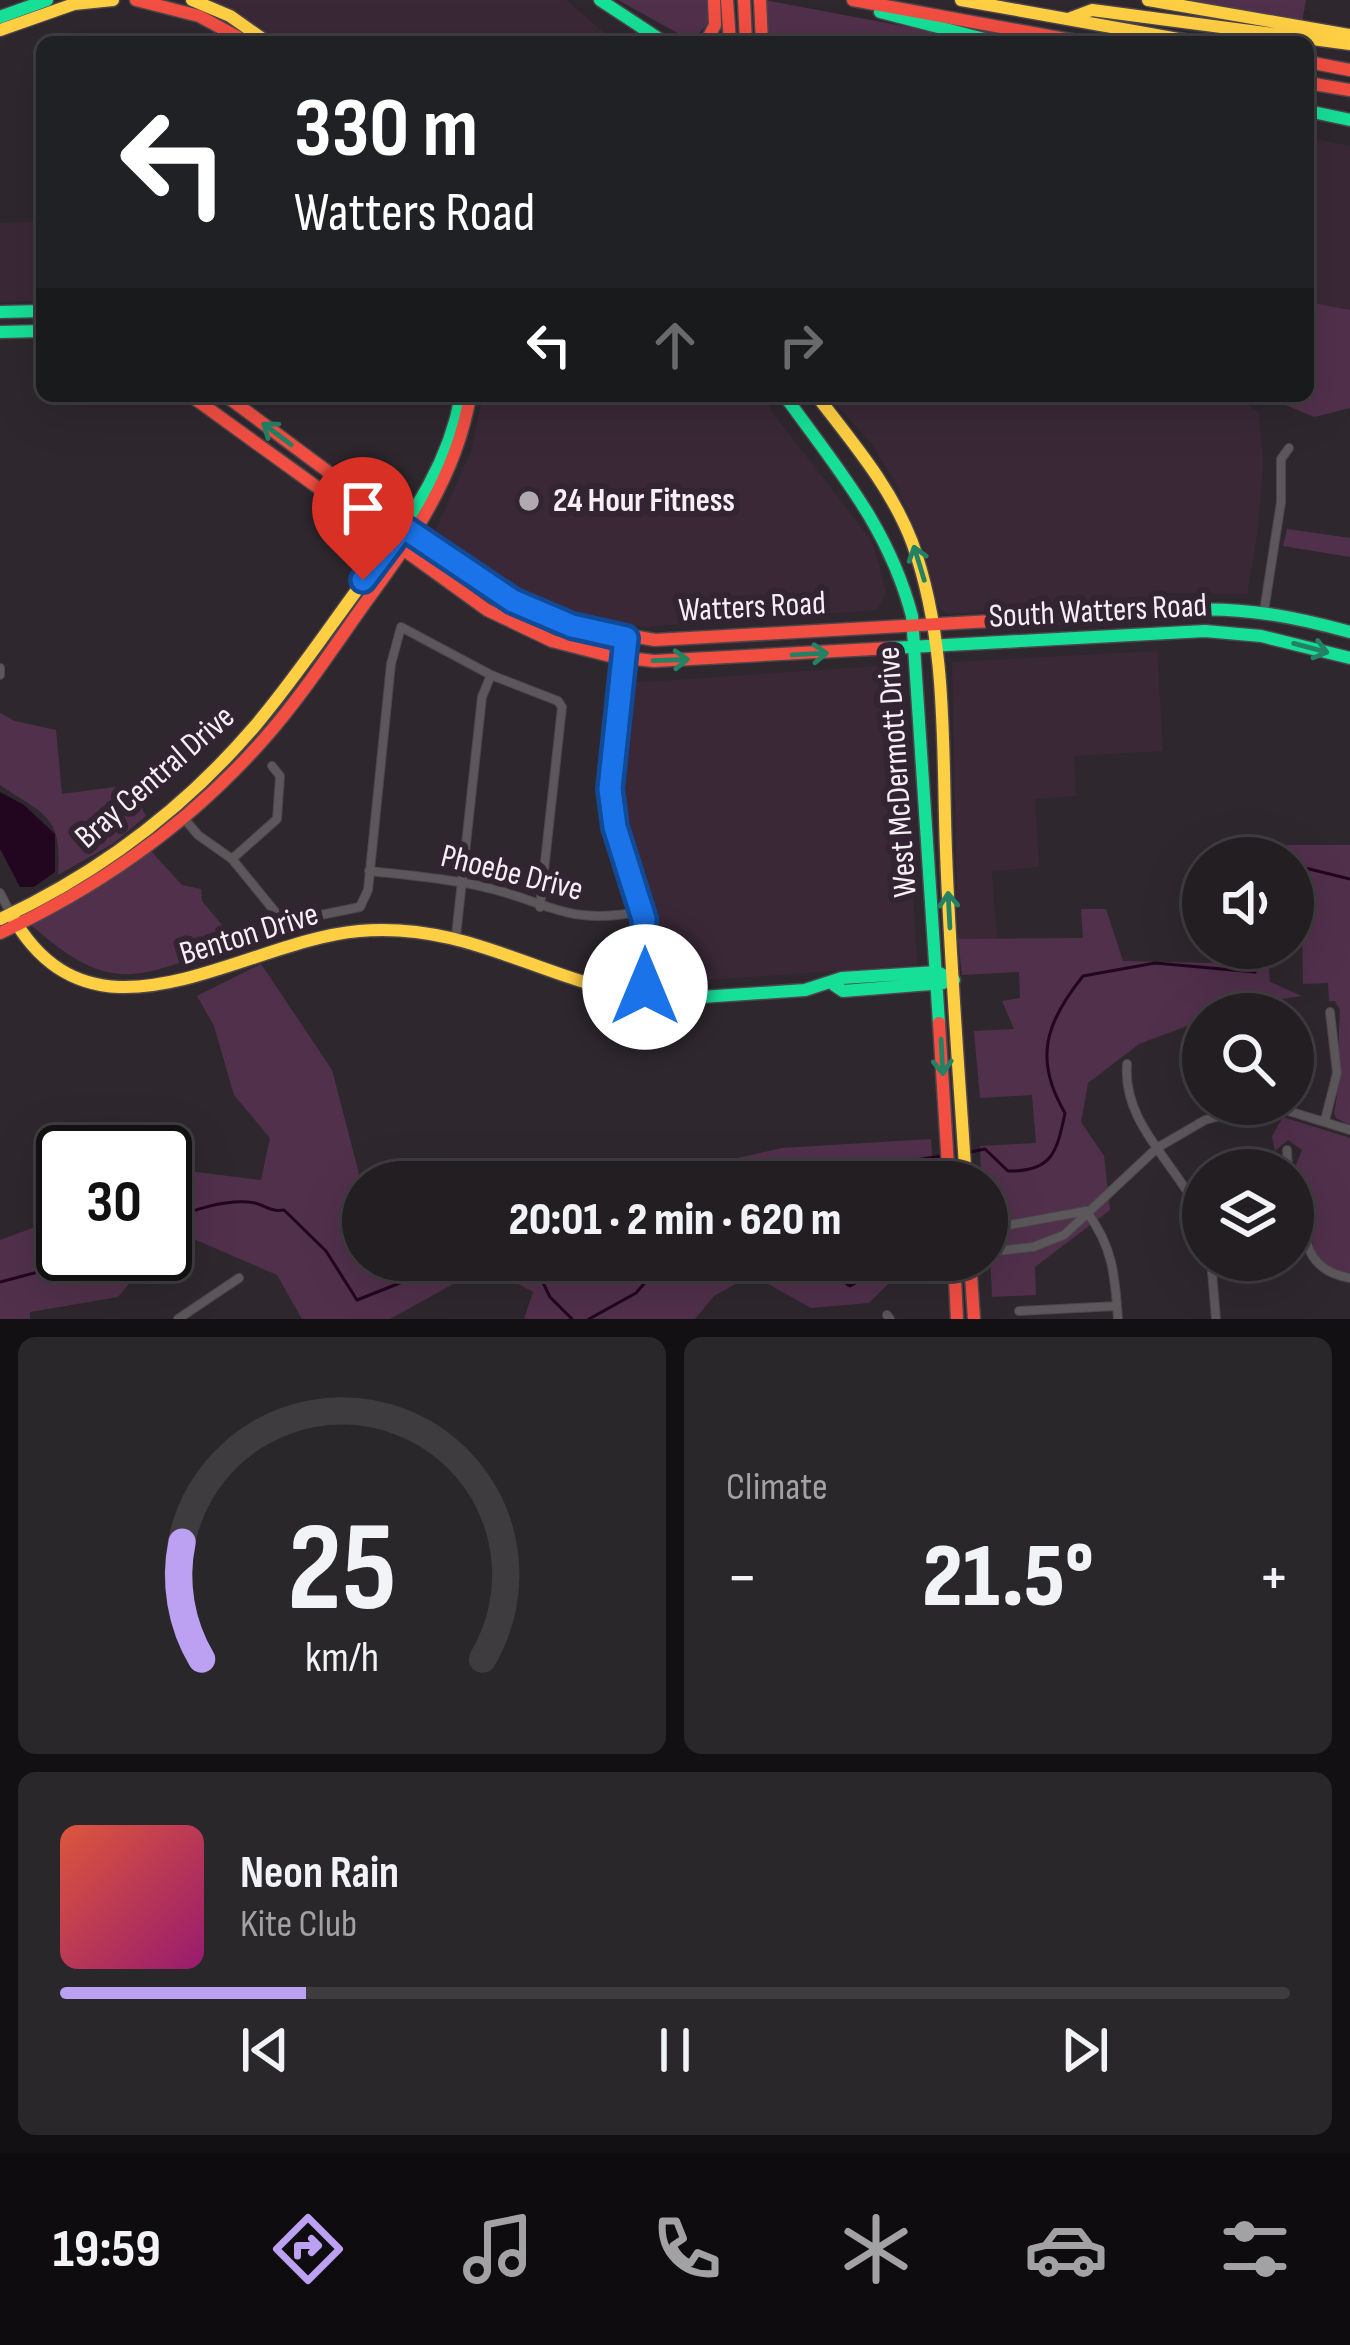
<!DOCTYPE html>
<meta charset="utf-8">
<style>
body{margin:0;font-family:"Sofia Sans Condensed",sans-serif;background:#2a272a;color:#f1f3f6;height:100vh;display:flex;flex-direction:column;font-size:45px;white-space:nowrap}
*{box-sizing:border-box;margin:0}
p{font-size:39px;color:#a2a2a5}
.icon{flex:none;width:66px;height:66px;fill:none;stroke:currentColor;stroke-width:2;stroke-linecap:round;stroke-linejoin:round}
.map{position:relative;height:1319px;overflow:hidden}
.panel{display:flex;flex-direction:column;gap:18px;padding:18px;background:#131013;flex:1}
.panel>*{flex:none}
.hud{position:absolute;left:36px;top:36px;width:1278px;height:366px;border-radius:18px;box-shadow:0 12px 48px #0002,0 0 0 3px #3f3c40;background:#202124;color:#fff;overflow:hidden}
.fabs{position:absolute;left:1182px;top:837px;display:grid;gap:24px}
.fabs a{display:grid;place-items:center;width:132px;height:132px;border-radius:50%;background:#221e22;box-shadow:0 12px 48px #0002,0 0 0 3px #3f3c40;font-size:60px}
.speed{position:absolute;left:36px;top:1125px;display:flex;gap:24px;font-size:60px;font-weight:700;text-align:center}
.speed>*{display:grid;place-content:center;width:156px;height:156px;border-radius:50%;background:#221e22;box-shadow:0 12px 48px #0002,0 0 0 3px #3f3c40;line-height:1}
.speed .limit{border:6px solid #111;border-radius:18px;background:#fff;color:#111}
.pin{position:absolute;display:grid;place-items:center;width:102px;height:102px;color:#fff;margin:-123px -51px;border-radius:50% 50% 50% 0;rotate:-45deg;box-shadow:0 0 12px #0007}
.pin .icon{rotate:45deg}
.me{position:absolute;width:132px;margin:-66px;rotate:0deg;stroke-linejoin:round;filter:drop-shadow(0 0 9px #0008)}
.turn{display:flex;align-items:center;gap:42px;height:252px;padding:0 60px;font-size:54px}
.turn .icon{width:156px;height:156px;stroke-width:2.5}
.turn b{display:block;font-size:84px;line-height:102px}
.lanes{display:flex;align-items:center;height:114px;padding:0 60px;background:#0003;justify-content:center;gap:60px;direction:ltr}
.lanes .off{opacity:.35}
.big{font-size:90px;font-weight:800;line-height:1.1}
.panel .tile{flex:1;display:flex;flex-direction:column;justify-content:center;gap:18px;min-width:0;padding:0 42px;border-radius:18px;background:#2a272a}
.panel .dial{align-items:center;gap:0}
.dial svg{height:312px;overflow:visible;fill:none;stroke:#3f3c40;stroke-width:7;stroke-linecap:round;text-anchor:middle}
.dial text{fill:#f1f3f6;stroke:none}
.song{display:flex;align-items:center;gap:36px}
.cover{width:144px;height:144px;border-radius:18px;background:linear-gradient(135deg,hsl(10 70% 55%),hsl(320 70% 35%))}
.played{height:12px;border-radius:6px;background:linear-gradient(90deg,#bca0f2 20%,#3f3c40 20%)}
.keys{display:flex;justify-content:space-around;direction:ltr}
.heat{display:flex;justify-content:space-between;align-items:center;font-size:66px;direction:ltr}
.panel .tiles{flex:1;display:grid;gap:18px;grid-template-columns:1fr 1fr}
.tile:last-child{grid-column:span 2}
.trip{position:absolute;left:342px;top:1161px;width:666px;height:120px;border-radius:60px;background:#221e22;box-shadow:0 12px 48px #0002,0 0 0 3px #3f3c40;font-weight:800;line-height:120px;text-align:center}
.menu{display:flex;height:192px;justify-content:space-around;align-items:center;background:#0e0c0e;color:#a2a2a5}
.menu .icon{width:84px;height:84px}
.menu .active{color:#bca0f2}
.menu b{font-size:54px;color:#f1f3f6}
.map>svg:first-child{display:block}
</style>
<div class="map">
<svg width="1350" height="1319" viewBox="0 0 1350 1319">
<rect width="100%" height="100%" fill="#2e282e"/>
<path fill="#3a2837" d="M214,0H566L615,42H257Z
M1308,137L1350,146V310L1308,302Z
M42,221V301L0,302V223Z
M483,396H765L772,412L873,543L886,592L877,610L643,627L589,620L522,594L436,530L471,451Z
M828,396H1237L1259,413L1263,464L1258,528L1247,594L1165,593L1164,598L947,614L939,608L923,547L895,482L872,444Z
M1157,651L1163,751L1074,756L1076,796L1035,799L1039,867L992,871L997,939H958L952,662Z
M892,665L903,683L917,965L655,984L652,909L623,819L620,770L631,683Z"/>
<path fill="#51304b" d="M618,0H709L708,24L696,36H683Z
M764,0L951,35V42H765Z
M1185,0H1306L1302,22Z
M1308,302L1350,310V408L1314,417L1265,396H1308Z
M1287,529L1350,538V557L1283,546Z
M0,713L15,721L56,730L62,794L129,785L146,816L114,843L58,875C62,815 46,816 0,785Z
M1247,845H1350V1125L1336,1118L1334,1113C1342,1078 1337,1044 1340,1010L1335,1001H1329L1328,983L1303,984L1302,916L1293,911V858H1244Z
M150,850L182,885L201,889L202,901L237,943C140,974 117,1001 31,925Z
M1081,909H1106L1123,961L1213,963L1212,948H1267L1270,982L1302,996L1248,1004L1221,1014H1203V1020L1139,1044L1088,1083L1081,1122L1104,1156L1110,1210L1035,1267L1036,1295L992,1297L987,1182L981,1174L980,1146L1036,1143L1032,1095L980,1098L974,1031L1014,1029L1002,1001L1020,998L1019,972L962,975L958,939L1083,938Z
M261,964L332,1070L363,1189V1260L936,1262L895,1266L887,1285L869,1303L811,1308L752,1275L714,1296L695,1319H524L533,1292L486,1266L390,1319H302L277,1275L196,1240L137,1274L118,1297L30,1312V1319H0V1240L41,1225L63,1197V1254H165V1175L188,1171L261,1180L270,1138L234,1095L214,1026L197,996Z
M1283,1117L1350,1138V1273L1335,1271L1320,1261L1314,1248L1294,1170L1302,1150L1288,1140L1275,1151L1272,1136Z
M931,1139L934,1182H632L782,1148Z"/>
<path fill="#22051f" d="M0,792L24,805L55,834V872L34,887H20L0,849Z"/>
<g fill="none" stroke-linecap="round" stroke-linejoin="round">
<path stroke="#22051f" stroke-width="3" d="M1293,865L1350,879
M970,1152L985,1149L1008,1171C1052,1172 1057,1152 1065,1113C1033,1059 1046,1022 1083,976L1155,963L1255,972L1258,948
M861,1182L882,1165L942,1156
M165,1224C187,1210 229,1198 255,1203C267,1206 270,1212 284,1210L326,1251L357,1300L420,1275L443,1260
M532,1260L550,1297L572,1319
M826,1260L838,1278L850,1286L861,1280L869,1260
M0,1282L91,1258L104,1260L112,1254
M589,1319L636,1293L665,1260"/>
<defs>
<path id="street" d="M1264,611L1281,502V459L1289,448
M626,638L610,789L615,827L644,919V996
M0,668V675
M182,816L198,835L232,859L281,919L291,921L360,907L368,890L391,664L401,627L491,675L558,701L562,707L540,907
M232,859L277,819L280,776L272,766
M369,871C407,875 444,878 480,886C549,901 565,927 643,911
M0,893L11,914
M456,936L482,697L491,675
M1127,1064C1122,1127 1182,1167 1203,1222
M1325,1120L1337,1073L1330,1012
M1287,1150L1288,1170
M1293,1186C1308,1228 1297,1269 1350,1278
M1086,1211C1113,1246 1115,1276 1118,1319
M987,1229L1086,1211
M987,1252L1033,1247L1064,1235L1157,1148L1205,1120L1242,1110L1282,1109L1350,1130
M1211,1260L1216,1319
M1019,1311L1117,1306
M887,1315L890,1319
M178,1319L239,1278"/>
<path id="fast" d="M600,0L664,42
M880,12L996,42
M0,17L47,0
M1308,111L1350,120
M0,312L42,311
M0,332L42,331
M785,396C838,470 888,526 912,616L939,1023
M377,563C416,511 449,461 461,396
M1188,610C1245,607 1295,617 1350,632
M891,648L1205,631L1261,636L1350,658
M834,985L843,991L943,983
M686,998L805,990L842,978L937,972L954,980"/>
<path id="slow" d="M192,0L230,16L267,42
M961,0L1195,42
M1148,0L1350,35
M1068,19L1092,10L1350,44
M0,30L74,4L113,0
M817,396C852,442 891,487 912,542C948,641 942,748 946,851C950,962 959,1072 966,1182
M11,914C92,1062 242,941 359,931C486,920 565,1001 686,998
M0,919C99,873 184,809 255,726C299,674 336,617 377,563"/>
<path id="jam" d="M136,0L199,16L247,42
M727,0L730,42
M744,0L746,42
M760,0L762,42
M853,0L1082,42
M706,42L715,25L714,0
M1308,62L1350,70
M1308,83L1350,90
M191,396L487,610L552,641L610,656L654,661L891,648
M226,396L389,517L498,590L586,628L655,640L1188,610
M0,933C101,886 191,822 264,739C301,697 331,651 363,606C411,540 456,478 470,396
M939,1023L949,1182
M954,1260L957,1319
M970,1260L974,1319"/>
</defs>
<use href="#street" stroke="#4c454b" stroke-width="10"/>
<use href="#fast" stroke="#4c454b" stroke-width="15"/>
<use href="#slow" stroke="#4c454b" stroke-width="15"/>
<use href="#jam" stroke="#4c454b" stroke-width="15"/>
<use href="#street" stroke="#5c575b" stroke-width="8"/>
<use href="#fast" stroke="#16e098" stroke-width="12"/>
<use href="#slow" stroke="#ffcf43" stroke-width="12"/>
<use href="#jam" stroke="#f24e42" stroke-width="12"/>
</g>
<defs><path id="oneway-shaft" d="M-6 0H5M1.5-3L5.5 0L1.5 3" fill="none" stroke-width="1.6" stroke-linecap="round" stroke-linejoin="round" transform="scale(3)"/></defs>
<g stroke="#248264">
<use href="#oneway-shaft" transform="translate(277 434) rotate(-143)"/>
<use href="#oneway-shaft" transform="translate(919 563) rotate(-107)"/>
<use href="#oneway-shaft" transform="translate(1311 648) rotate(15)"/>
<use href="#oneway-shaft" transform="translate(810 654) rotate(-3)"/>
<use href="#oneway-shaft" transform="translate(671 660) rotate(-2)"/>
<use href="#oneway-shaft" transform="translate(949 910) rotate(-93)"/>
<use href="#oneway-shaft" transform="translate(942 1057) rotate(87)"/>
</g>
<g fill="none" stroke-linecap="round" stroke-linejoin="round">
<defs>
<path id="route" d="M363,580L403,527L513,601L572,626L626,638L610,789L615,827L644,919L645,987"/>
</defs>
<use href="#route" stroke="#114b97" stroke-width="30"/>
<use href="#route" stroke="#1a73e8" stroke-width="21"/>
</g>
<circle fill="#b1a9b0" stroke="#322430" stroke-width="4.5" cx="529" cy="501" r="12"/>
<g text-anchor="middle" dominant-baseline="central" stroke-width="12" stroke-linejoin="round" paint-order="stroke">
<g font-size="33" font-weight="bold" fill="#f8eef6" stroke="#322430" text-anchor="start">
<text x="553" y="501">24 Hour Fitness</text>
</g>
<g font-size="33" fill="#f8eef6" stroke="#322430">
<text transform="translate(752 607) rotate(-3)">Watters Road</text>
<text transform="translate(1098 611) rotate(-3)">South Watters Road</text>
<text transform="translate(897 772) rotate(-94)">West McDermott Drive</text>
<text transform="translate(155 777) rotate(-41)">Bray Central Drive</text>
<text transform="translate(512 873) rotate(14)">Phoebe Drive</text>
<text transform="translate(249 934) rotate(-17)">Benton Drive</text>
</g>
</g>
</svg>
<div class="fabs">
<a><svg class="icon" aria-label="sound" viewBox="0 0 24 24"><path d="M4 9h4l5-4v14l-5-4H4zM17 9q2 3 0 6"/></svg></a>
<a><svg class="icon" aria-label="search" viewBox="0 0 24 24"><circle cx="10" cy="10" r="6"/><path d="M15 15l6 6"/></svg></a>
<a><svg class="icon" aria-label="layers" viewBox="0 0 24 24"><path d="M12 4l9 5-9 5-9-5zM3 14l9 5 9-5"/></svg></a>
</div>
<div class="speed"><div class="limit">30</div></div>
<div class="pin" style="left:363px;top:580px;background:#d93025"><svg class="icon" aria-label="arrive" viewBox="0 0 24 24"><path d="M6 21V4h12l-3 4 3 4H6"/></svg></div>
<svg class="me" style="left:645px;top:987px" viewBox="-20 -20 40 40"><circle r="19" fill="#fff"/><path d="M0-13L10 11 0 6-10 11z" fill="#1a73e8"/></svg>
<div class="trip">20:01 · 2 min · 620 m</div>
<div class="hud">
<div class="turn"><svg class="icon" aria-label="left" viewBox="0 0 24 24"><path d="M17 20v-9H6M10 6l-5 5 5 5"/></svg><div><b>330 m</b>Watters Road</div></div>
<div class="lanes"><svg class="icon" aria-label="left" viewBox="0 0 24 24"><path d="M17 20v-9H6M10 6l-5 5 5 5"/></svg><svg class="icon off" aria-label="ahead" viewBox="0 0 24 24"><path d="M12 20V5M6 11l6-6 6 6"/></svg><svg class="icon off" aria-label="right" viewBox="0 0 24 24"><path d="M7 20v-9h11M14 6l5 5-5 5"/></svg></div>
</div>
</div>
<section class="panel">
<div class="tiles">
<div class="tile dial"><svg viewBox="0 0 100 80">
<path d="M14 69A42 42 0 1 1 86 69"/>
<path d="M14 69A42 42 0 0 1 9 39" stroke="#bca0f2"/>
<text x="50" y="56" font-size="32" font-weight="700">25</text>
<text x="50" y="72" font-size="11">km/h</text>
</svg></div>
<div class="tile"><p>Climate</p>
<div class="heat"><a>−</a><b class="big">21.5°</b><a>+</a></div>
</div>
<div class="tile">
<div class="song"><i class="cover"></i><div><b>Neon Rain</b><p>Kite Club</p></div></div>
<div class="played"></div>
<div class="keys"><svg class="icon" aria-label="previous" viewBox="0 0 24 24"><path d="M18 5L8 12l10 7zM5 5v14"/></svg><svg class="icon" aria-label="pause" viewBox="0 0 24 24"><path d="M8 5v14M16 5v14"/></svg><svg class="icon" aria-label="next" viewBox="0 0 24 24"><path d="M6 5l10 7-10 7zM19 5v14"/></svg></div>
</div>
</div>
</section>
<nav class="menu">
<b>19:59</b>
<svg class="icon active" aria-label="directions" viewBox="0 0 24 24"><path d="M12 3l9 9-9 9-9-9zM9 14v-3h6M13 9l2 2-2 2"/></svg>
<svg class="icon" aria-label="music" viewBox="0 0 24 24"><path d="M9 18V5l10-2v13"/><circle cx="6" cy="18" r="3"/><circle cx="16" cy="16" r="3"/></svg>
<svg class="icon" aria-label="phone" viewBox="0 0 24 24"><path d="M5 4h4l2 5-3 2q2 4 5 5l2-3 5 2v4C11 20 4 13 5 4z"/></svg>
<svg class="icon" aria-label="climate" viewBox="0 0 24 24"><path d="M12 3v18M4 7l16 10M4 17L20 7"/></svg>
<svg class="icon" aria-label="car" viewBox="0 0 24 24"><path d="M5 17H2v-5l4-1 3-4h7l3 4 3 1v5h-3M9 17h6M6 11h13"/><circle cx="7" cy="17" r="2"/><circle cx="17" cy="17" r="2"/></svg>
<svg class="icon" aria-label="filters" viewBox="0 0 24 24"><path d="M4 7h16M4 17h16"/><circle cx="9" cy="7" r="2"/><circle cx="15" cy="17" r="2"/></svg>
</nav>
